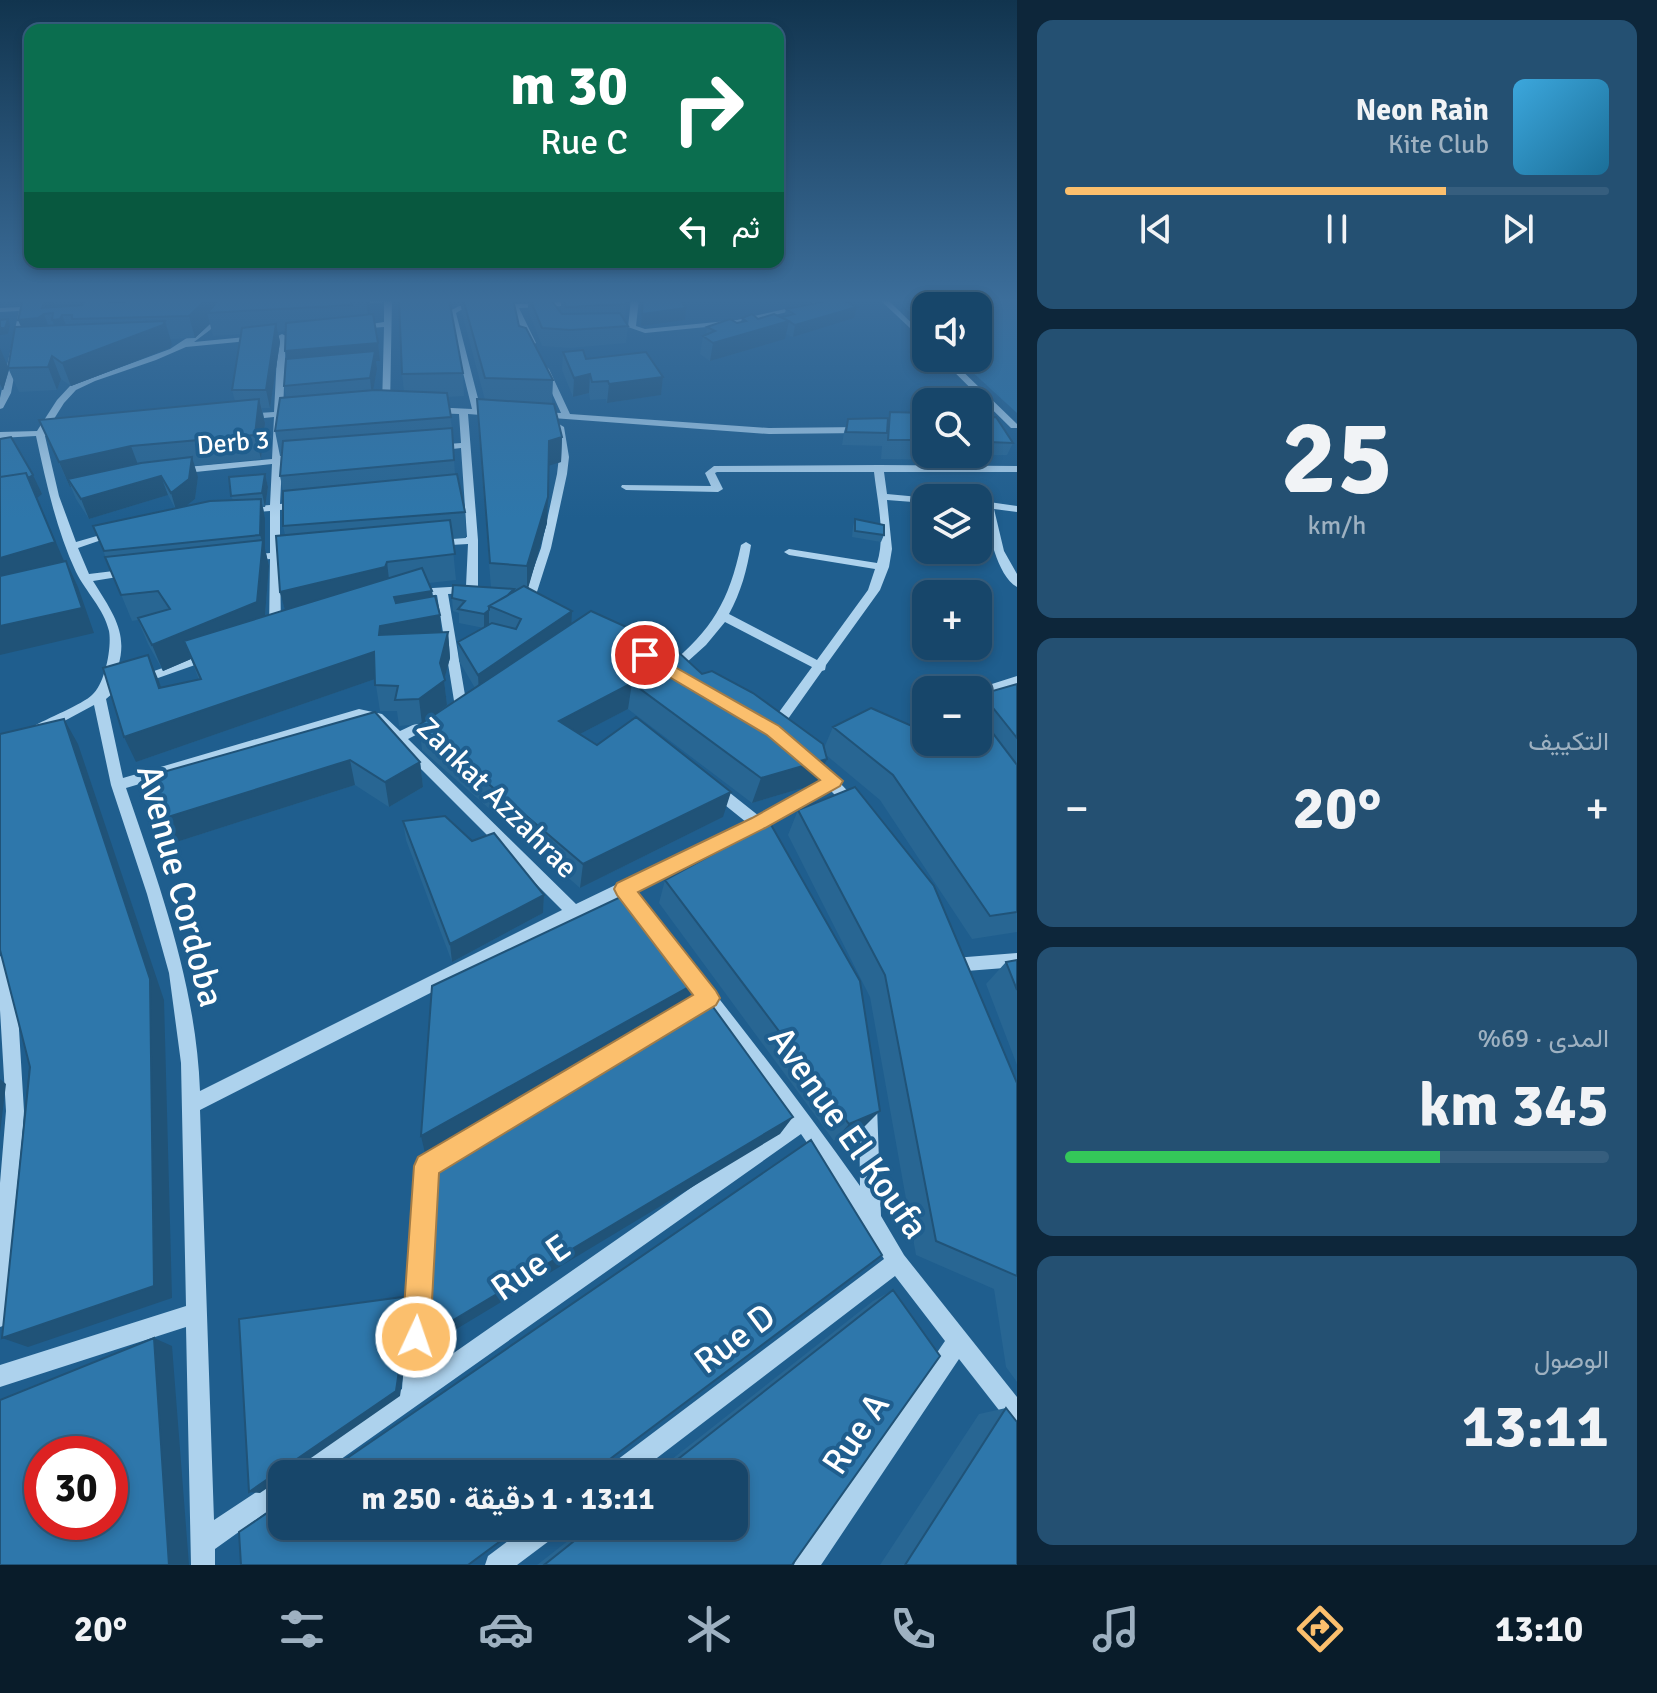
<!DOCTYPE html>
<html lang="ar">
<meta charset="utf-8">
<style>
body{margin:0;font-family:Signika,Vazirmatn,sans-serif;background:#245072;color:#f1f3f6;direction:rtl;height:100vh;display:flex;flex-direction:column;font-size:30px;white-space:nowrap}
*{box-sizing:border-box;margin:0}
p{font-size:26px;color:#9eb1c1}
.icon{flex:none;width:44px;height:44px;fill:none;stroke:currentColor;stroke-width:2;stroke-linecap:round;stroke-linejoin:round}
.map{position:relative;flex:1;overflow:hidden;direction:ltr}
.drawer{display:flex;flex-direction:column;gap:20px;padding:20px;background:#0d263a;width:640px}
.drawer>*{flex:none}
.top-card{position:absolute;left:24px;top:24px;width:760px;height:244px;border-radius:16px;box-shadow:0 4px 12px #0003,0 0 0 2px #365e7e;direction:rtl;background:#0b6e4f;color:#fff;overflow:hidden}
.tools{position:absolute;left:912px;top:292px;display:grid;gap:16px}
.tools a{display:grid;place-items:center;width:80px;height:80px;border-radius:16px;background:#17466a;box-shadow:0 4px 12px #0003,0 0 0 2px #365e7e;font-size:40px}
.speed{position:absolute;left:24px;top:1436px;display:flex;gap:16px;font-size:40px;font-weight:700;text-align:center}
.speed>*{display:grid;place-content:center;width:104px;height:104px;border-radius:50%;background:#17466a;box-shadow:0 4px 12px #0003,0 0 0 2px #365e7e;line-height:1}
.speed .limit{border:12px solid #d22;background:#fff;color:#111}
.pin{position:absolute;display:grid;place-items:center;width:68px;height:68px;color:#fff;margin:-34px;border:4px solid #fff;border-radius:50%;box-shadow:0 2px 8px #0007}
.me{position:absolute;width:88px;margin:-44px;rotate:3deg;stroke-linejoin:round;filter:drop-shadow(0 0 6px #0008)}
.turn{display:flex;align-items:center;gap:28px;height:168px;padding:0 24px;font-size:36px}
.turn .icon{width:104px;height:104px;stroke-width:2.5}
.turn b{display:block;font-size:56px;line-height:68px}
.then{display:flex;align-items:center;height:76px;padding:0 24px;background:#0003;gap:16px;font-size:30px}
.big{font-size:60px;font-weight:700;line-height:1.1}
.drawer .card{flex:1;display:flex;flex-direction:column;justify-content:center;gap:12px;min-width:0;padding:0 28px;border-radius:16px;background:#245072}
.drawer .dial{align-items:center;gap:0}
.dial b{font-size:104px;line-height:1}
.song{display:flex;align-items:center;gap:24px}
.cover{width:96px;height:96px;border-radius:12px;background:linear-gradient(135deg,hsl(200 70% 55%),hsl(200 70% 35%))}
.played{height:8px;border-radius:4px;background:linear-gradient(90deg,#fbbf6d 70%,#365e7e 70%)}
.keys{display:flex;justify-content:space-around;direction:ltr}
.heat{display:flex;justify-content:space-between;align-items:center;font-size:44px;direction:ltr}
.charge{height:12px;border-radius:6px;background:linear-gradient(90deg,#34c759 69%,#365e7e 0)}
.trip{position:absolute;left:268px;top:1460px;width:480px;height:80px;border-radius:16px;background:#17466a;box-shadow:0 4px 12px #0003,0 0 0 2px #365e7e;font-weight:700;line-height:80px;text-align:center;direction:rtl}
.tab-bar{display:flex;height:128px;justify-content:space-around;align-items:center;background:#091c2a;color:#9eb1c1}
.tab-bar .icon{width:56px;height:56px}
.tab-bar .current{color:#fbbf6d}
.tab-bar b{font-size:36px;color:#f1f3f6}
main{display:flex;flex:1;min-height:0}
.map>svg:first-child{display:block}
</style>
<main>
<section class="drawer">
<div class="card">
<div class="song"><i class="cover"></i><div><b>Neon Rain</b><p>Kite Club</p></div></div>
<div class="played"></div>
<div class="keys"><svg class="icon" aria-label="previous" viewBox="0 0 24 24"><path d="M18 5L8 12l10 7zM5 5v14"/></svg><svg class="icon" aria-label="pause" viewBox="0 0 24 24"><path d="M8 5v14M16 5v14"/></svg><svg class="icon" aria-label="next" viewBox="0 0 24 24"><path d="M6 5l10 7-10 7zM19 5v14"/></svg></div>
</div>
<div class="card dial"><b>25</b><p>km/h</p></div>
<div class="card"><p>التكييف</p>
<div class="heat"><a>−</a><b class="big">20°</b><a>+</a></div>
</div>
<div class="card"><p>المدى · 69%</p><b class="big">345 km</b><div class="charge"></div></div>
<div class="card"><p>الوصول</p><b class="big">13:11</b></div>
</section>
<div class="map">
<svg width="1017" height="1565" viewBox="0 0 1017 1565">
<rect width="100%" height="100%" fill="#1f5e8e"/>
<path fill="#2872a6" d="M896,299H1017V413L957,358H978V306H926V328Z"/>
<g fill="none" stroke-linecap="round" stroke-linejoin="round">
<path fill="#add2ed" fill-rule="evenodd" d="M373,299H392L390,407L386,410L382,407L384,327L356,329L352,327L384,322V302L350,305L346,303Z
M566,299H575L563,306L519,308L536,343L532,345L528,343L511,308H498L494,306L498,304L561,302Z
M631,299H639L636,326L645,329L737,320L829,299H842L737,324L645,333L628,327Z
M879,299H887L926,337V343Z
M481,305V309L461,310L456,313L481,410H494L498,413L494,416L468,414L478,540V589L472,593L448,594L467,707L461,712L455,707L437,595L416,597L410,593L416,589L466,586L468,544L433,546L428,543L433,540L467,537L461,448L435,451L430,448L435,445L461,443L459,414L431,413L427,410L431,407L472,409L448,312L459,306Z
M41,306V310L26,311L11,393L3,408L0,409V398L19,311L0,312V308Z
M218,310L225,312L210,330L194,342L256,336H259V340L186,347L156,360L95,381L76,390L64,403L47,430L53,433L45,436L59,496L76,542L114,531L119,534L78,548L89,574L130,569L136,572L130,575L93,581C119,622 133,641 109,689L113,693L106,699L123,778L359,709L382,714L400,731L436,714L443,719L441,722L408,739L576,904L746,822L710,793L708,789L710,785H720L759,816L821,782L802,761L809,756C821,760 827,774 839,777L840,783L861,805L859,809H849L830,790L767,825L770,830L768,834L763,836L755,831L580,917L200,1110L214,1520L282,1475V1501L215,1549V1565H191L186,1327L0,1387V1365L186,1306L181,1063L169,973L147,894L111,785L94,705L42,733H32L30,730L32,727C46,719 83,704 92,695C105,684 112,647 109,631C104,609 86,592 76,572C56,529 46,482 36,436L0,438V432L37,431L57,400L70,386L170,349L205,326ZM359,719L373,721L562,910L200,1091C196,985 160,887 126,788Z
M282,334L286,336L283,411L295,410L299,413L283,417L282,458L298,456L303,459L298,462L282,464L280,504L300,502L305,505L300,508L280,510V551L297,550L302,553L297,556L280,558L281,631L275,635L269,631L270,559L250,561L245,558L250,555L270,553V511L245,513L240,510L245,507L270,505L272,464L176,474L171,471L176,468L272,459L274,417L244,420L239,417L244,414L274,412L278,336Z
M940,358H949L1017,424V428H1011Z
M545,366L549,369L570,414L769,428L862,427L867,430L862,433L769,434L539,417L534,414L536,412L561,413L541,369Z
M559,424L564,427L569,457L567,474L551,548L535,598L529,602L523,598L541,548L557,474L559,457L554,427Z
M879,465L1017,466V472H884L887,494L930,498H926V503L887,500L892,549L889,567L880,590L826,665L825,670L822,671L778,733H768L766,730L812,667L725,622L706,645L676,672H668L666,669L668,666C712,630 729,601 741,545L746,542L751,545C747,570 741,592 729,614L817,660L868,590L875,569L789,555L784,552L789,549L877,563C886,535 877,500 874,472H717L715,473L723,489L718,492L626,490L621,487L622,485L711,486L705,473L714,466Z
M982,501L1017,506V512L994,509L1004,551L1017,574V587C996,575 989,530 983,507L978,506V502Z
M208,652L212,653L214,656L212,659L141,684L135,680L137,677Z
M1017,676V685L983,696L978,697V690H973Z
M646,911L652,913C722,1003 794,1092 860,1186L859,1106L862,1100L868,1097L874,1100L877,1106L881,1216L904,1255L1017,1397V1426L1009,1423L959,1359L821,1565H794L797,1556L945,1341L895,1276L636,1474H605L609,1466L884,1259L864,1225L801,1134L320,1474H288L292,1466L402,1389L417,1166L420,1159L696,996L640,923L638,918L640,913ZM706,1009L790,1119L425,1373L436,1171Z
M1017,953V967L954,972L948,970L946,965L948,960L954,958Z
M0,956L6,958L8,963L18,1013L24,1111L11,1316L8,1324L0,1327V1183L6,1111L0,1010Z
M528,1526H560L557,1535L517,1565H485L488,1556Z"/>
</g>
<path fill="#286693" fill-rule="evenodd" d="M0,299H215L216,303L220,299H374V300L370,301V314L378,343L380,361H376L377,369L373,391H404L402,374L463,373L464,396L447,397L452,428L455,474L465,512L466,538L452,539L456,580L429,583L432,591L441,632H448L450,658L444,679L447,705L438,712L475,688L459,661L458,642L484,628L459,623V613L453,611L452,598L491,588L478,424L477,399L485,400L462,313L461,306H452L451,299H631H627L625,321L628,326L626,343L570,348L542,346L528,310V304H514L519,326L553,380L552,404L562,437L561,462L548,465L547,523L528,587L571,624L702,674L824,748L833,727L923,731L978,742V701L982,694L1017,684V932L972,939L880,800L826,755L827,759L816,784L752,803L628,709L580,734L723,817L580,888L422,750L419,724L399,726L397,711H380L375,679L136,762L159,681L161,687L199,680L191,659L163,671L148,644L138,620L132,621L93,526L175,508L168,495L89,519L76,499L71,487H70L39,420L235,401L232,390L241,334L213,336L210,324L195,338L170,339L172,344L170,348L71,386L61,379L57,390L19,392L9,370L3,390H0V348L8,367L21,327L22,306L2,307ZM84,302L82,305L55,307L54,304ZM553,302H561V312ZM286,331L287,359L284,386L286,397L275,431L280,456H281L280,476L283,491V526L285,535L280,592L285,610L265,616L269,566L265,549V518L263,507H265L268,487L265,474L231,496L233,500L185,506L195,499L198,477L194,466L261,459L265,423L262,408H270L280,342L278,332Z
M786,309L854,318L793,337L786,334L785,339L710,361L700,354L703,336L706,335L707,327L741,322L742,318L758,319L782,317H784Z
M563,352L663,377L661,395L607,403L606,399L590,400L589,393L573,397L562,370Z
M890,412L926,413V454H957L955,460L881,459L882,446L842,445L844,432L848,419L888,418Z
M978,418L1013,443L1007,455H982L978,449Z
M855,519L884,535L881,542L852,537L853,526Z
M375,712L420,762L423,787L389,807L355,785L164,846L152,822Z
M798,810L1017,1083V1382L1006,1367L994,1289L916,1255L870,997L788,835Z
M403,821L544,895L543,913L452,962L406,840Z
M665,880L863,1128L834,1141L659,903Z
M1017,960V1065L986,984L1006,962Z
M893,1290L792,1565H537L587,1526H734V1474H653L873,1301Z
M1006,1408L1017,1565H880L979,1414Z"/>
<path fill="#205378" d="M46,299H52L58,313H53L42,308Z
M207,299H215L217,310L207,313L210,324L195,338L189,316Z
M366,299H370V306L369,323Z
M857,307L854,318L793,337L795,325Z
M686,308L685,320L641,326L642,314Z
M44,314L52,336L28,343L18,320Z
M62,315L71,338L61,343L52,320Z
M8,319L10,325L8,334L0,335V328Z
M165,321L172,344L170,348L71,386L62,363Z
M789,321L785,339L710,361L713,343Z
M276,324L280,342L270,408L266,390Z
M378,343L380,361H376L377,369L372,397L370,378L289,369L285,351Z
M0,348L9,369L3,390L0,384Z
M52,356L61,379L57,390L48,367Z
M590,374L589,393L573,397L574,378Z
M663,377L661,395L607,403L609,384Z
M259,399L265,423L261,459L255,435Z
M562,437L561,462L548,466L549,441Z
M131,446L140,470L68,479L71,487H70L59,462Z
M192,457L198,477L195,499L177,513L171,493Z
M265,474L268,487L265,507L262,493Z
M33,475L42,494L37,498L67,568L0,588V558L5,482Z
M161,476L168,495L89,519L81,499Z
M548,497L547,523L527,592V566Z
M261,499L265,518V549L269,566L264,627L184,641L191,659L163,671L152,645L263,544L260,535Z
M66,561L78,587L94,633L0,655V626Z
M387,562L390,588L287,618L280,592Z
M432,591L434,616L397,623L394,597Z
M489,610V624L484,628V614Z
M572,611L571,630L479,695L478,675Z
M440,615L442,641L379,635L380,626Z
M448,632L450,658L444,680L447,705L422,724L419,699L440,663Z
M374,652L378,678L136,762L124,737Z
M148,655L159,681L170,713L159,688Z
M632,683L628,709L557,746L559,721Z
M64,719L78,744L164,1000L172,1298L28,1347L2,1338Z
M827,759L816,784L752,803L761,778Z
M350,760L355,785L164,846L152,822Z
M420,762L423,787L389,807L385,782Z
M731,792L723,817L580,888L583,864Z
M544,895L543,913L452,962L450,944Z
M694,984L686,1005L425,1153L421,1136Z
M0,1079L6,1084L0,1133Z
M880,1111L863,1128L834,1141L849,1124Z
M793,1117L780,1134L425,1348L420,1340Z
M410,1296L414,1304L400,1396L288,1474H282V1478L260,1493L249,1492Z
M154,1338L172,1346L189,1565H169Z"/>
<path fill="#2e77ab" stroke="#205378" stroke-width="2" fill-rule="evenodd" d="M23,299H46L42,308L82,305L85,299H109V302H124L126,299H207L189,316L72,319V315H62L60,319L52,320L53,313L44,314L38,318L18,320Z
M220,299H366V300L351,301L352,305L207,313Z
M399,299H449L463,373L402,374Z
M463,299H513L519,326L526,328L553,380L485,378Z
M530,299H550L562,314L620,313L628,326L571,330L542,328Z
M563,299H627V304L566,307Z
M643,299H680L686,308L642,314Z
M837,299H841L857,307L795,325L782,317L794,314L786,309Z
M373,314L378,343L285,351L286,323Z
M752,314L758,319L774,314L789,321L713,343L703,336L715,331L707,327L730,319L737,323L746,321L742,318Z
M8,319L5,328H0V320Z
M165,321L163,325L62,363L52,356L48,367L8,368L15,327Z
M276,324L266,390H232L242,328Z
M583,350L586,359L646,352L663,377L609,384L608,381L592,382L590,374L574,378L563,352Z
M375,351L370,378L284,386L286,359Z
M375,390L447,393L451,417L275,431L280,398Z
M259,399L255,435L131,446L59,462L39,420Z
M477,399L554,404L562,437L549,441L548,497L527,566L490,563Z
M890,412L926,413V440H888Z
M996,417L1013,443L988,442L978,429V418Z
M888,418L887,433L846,432L848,419Z
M452,428L454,460L280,476L283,441Z
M11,437L33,475L28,478L26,473L0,477V439Z
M192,457L189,479L171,493L161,476L81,499L68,479L141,463Z
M26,473L55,542L0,558V477Z
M265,474L262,493L231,496L229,477Z
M457,474L465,512L283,526V491Z
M261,499L260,535L104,551L93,526L210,501Z
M855,519L884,525V535L855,531Z
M450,520L455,554L387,562L385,567L280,592L276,536Z
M263,540L257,602L152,645L138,618L170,609L158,591L121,595L105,557Z
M66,561L82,608L0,626V576Z
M422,568L432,591L394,597L396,603L435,596L440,615L380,626L379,635L448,632L440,663L445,680L419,699L395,700L398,686L375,685L374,652L124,737L103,668L148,655L159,688L201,679L184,641Z
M453,585L514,589L507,596L489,606V610L484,614L458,609L465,601L452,598Z
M524,586L572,611L478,675L458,642L492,623L516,629L521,619L489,606Z
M591,611L675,649L702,674L712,671L753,693L823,744L827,759L761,778L632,683L559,721L597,745L636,717L731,792L583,864L419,725Z
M1017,684V738L982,694Z
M871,708L923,731L926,730V742H978V720L982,719L1017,765V912L990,916L893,775L833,727Z
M375,712L420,762L385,782L350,760L152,822L142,778Z
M64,719L150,979L154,1286L2,1338L30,1067L0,950V734Z
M855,787L934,886L1017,1083V1276L936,1241L885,975L798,810Z
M445,816L472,841L494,833L544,895L450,944L403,821Z
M770,823L860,981L880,1111L849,1124L665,880Z
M629,893L694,984L421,1136L432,986Z
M1017,960V990L1006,962Z
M708,1000L793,1117L420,1340L433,1171Z
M811,1140L882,1255L590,1474H324Z
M893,1290L940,1356L792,1565H544L593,1526H734V1474H659Z
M410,1296L396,1391L249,1492L239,1319Z
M154,1338L169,1565H0V1400ZM42,1454H110V1522H42Z
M1006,1408L1017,1422V1565H905Z
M282,1503V1526H521L468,1565H241L239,1532Z"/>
<linearGradient id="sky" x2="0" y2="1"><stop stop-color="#11344e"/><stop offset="0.58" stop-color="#3c6e9b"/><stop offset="1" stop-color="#3c6e9b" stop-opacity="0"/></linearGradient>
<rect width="1017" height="518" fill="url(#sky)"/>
<path fill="#fbbf6d" stroke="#a37c47" stroke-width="2" d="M645,650L779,726L843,781L840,786L765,828L638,892L716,991L720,998L716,1005L439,1173L430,1337L426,1347L416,1351L407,1347L402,1337L414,1166L418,1157L693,995L617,895L614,889L617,883L752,818L820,780L767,735L639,659V652Z"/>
<g text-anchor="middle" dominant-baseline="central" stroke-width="8" stroke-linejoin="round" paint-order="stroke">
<g font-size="26" fill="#fff" stroke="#1f5e8e">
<text transform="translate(233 443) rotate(-5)">Derb 3</text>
</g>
<g font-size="30" fill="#fff" stroke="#1f5e8e">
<text transform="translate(497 798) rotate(45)">Zankat Azzahrae</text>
</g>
<g font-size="36" fill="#fff" stroke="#1f5e8e">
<text transform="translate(180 886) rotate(75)">Avenue Cordoba</text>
<text transform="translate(848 1133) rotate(55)">Avenue El Koufa</text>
<text transform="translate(531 1268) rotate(-35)">Rue E</text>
<text transform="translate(735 1339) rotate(-37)">Rue D</text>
<text transform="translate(856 1434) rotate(-56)">Rue A</text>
</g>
</g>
</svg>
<div class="tools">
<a><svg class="icon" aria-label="sound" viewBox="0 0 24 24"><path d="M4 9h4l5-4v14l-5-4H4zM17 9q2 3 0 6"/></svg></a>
<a><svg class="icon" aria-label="search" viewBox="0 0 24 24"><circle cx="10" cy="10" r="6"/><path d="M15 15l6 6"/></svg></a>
<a><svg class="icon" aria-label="layers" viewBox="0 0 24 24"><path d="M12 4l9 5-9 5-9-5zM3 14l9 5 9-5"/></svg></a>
<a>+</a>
<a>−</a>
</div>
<div class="speed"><div class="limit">30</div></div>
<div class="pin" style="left:645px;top:655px;background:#d93025"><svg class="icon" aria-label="arrive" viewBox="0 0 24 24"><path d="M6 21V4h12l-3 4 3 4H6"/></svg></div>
<svg class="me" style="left:416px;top:1337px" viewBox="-20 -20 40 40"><circle r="17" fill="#fbbf6d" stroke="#fff" stroke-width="3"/><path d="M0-11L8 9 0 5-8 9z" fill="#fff"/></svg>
<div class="trip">13:11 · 1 دقيقة · 250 m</div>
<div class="top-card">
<div class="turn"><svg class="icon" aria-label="right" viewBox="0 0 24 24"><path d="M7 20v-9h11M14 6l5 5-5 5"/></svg><div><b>30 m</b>Rue C</div></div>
<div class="then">ثم<svg class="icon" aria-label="left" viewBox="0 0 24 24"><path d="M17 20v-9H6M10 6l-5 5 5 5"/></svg></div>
</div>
</div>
</main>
<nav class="tab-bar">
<b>13:10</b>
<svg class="icon current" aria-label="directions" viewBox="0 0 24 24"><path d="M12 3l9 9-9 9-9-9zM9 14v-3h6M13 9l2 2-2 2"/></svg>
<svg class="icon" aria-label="music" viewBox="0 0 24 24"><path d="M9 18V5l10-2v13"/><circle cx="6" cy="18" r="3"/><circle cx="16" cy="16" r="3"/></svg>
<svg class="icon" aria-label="phone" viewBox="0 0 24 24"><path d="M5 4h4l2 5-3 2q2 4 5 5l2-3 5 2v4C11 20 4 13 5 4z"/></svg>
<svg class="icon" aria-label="climate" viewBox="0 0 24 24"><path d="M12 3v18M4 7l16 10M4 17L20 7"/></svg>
<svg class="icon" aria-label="car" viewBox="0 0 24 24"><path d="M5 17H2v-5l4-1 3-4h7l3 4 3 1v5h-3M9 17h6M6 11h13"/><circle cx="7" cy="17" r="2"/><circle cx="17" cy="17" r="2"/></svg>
<svg class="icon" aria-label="filters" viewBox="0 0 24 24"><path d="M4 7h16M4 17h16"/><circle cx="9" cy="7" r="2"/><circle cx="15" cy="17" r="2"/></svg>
<b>20°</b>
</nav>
